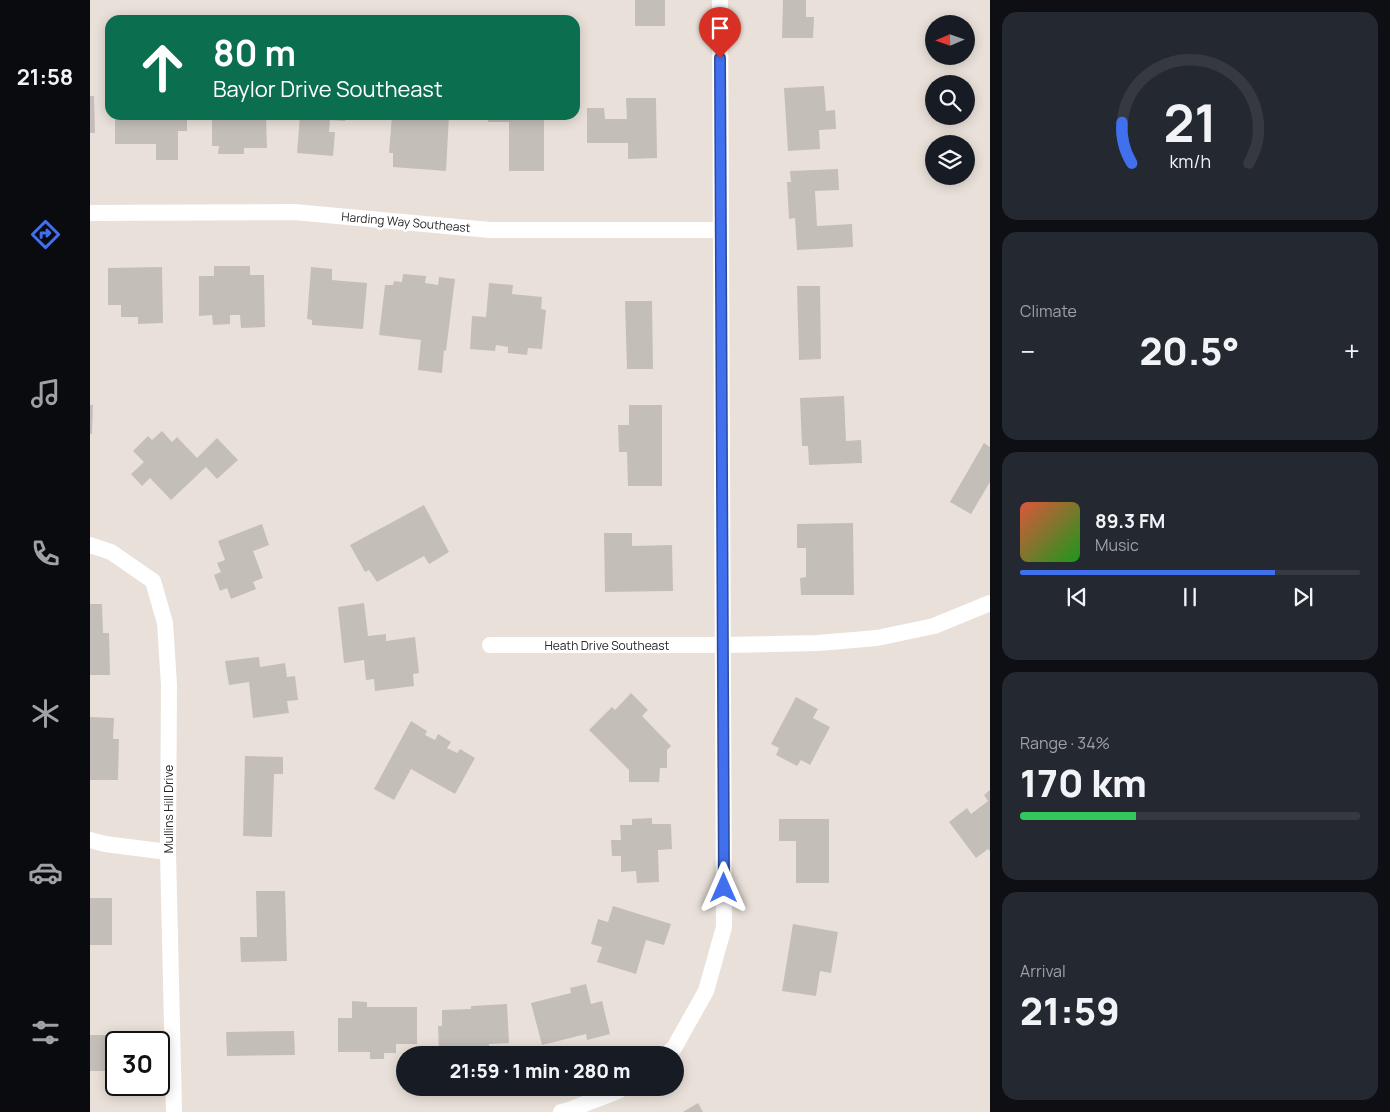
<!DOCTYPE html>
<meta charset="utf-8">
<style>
body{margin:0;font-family:Manrope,sans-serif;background:#242831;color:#f1f3f6;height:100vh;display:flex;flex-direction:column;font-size:19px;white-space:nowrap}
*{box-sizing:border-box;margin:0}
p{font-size:16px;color:#9ea1a6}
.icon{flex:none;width:28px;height:28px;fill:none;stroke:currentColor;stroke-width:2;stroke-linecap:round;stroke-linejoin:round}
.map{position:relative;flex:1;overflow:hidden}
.side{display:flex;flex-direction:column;gap:12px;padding:12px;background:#0d0f14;width:400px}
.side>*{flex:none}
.banner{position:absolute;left:15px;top:15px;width:475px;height:105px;border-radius:15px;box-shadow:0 2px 12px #0003;background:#0b6e4f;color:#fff;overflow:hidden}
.needle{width:32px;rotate:268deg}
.fabs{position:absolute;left:835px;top:15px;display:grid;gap:10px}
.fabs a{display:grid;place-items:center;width:50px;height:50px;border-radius:50%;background:#171b24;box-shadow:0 2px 12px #0003;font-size:25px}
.speed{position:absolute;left:15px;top:1031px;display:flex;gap:10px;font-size:25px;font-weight:700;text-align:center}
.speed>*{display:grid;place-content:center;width:65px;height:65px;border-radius:50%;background:#171b24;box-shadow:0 2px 12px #0003;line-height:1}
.speed .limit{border:2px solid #111;border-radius:8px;background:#fff;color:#111}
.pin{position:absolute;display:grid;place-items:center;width:42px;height:42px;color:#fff;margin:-51px -21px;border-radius:50% 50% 50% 0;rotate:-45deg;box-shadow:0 0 5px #0007}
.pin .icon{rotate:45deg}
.me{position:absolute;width:55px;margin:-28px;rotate:0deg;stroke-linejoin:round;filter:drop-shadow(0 0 4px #0008)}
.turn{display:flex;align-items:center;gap:18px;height:105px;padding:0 25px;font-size:22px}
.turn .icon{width:65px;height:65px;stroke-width:2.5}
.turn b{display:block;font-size:35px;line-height:42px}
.big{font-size:38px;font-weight:800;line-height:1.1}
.side .tile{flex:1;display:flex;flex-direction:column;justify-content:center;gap:8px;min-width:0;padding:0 18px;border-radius:15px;background:#242831}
.side .dial{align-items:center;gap:0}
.dial svg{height:130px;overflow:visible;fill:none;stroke:#363941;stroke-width:7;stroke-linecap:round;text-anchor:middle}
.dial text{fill:#f1f3f6;stroke:none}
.song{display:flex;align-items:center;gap:15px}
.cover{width:60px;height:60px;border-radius:8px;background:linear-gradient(135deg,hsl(10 70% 55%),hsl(120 70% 35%))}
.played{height:5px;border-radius:2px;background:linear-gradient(90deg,#4170ee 75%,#363941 75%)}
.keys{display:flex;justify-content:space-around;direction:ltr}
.heat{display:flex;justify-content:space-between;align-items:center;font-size:28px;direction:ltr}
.charge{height:8px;border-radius:4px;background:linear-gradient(90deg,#34c759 34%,#363941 0)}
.trip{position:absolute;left:306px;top:1046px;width:288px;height:50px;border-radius:25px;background:#171b24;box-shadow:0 2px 12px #0003;font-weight:800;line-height:50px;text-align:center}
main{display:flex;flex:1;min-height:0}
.tab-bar{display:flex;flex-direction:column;width:90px;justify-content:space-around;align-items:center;background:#090b0e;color:#9ea1a6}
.tab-bar .icon{width:35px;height:35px}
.tab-bar .selected{color:#4170ee}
.tab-bar b{font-size:22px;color:#f1f3f6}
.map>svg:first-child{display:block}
</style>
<main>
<nav class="tab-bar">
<b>21:58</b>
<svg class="icon selected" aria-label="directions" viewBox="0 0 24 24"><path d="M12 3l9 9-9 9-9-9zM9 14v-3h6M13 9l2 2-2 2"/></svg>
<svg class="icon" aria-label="music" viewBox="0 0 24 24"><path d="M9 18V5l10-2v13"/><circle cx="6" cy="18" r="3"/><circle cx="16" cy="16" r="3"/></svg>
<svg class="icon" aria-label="phone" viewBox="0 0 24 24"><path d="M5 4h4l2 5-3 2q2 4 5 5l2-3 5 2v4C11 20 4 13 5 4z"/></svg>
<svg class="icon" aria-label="climate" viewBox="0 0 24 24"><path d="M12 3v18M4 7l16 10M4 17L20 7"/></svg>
<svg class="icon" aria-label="car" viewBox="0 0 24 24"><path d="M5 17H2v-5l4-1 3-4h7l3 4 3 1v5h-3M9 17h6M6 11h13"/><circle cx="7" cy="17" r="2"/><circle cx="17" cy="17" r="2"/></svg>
<svg class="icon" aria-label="filters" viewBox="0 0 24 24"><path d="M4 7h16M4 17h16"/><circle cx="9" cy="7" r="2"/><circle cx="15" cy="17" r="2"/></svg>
</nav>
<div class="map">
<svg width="900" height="1112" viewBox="0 0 900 1112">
<rect width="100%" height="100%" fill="#e9e1d9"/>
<path fill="#c4beb9" d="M545,0H575V26H545Z
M693,0H716V17H724L723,38H692Z
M734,86L736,111L745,110L746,129L729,130L730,149L698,151L694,88Z
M0,96H4L5,133H0Z
M536,98H566L567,158L538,159V143H497V108H514L515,119H537Z
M25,115H97V131H88V160H66V144H25Z
M122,115H176L177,148H154V154H128L129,146H122Z
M210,115H255V121L240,120L239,132H245L243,156L207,153Z
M302,115H359L356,171L303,167V153H299Z
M398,115H454V171H419V122H398Z
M748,169L749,190L725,191L727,226L762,224L763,247L707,250L705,218L699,219L697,182H701L700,171Z
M124,266H160V275H174L175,327L151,328L150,315H140V324L123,325L122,315L109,316V276H124Z
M72,267L73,323L48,324V317H31V305H18V268Z
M221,267L242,269V280L277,283L273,329L222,325V320L217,319Z
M313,274L336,276L335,283L348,285L349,277L365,279L356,351L354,350L352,373L328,370L331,340L289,335L295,285H303L304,281L312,282Z
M399,283L423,285L422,294L452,297L451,309L456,310L452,349L438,348L437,355L418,353V347L406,345L405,351L380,349L382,316L396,317Z
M707,286H730L731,359L709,360Z
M535,301H562L563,369H537Z
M754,396L756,441L771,440L772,463L719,465L718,446H712L710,398Z
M0,405H3L2,434H0Z
M539,405H572V486H538L537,452H529L528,425H539Z
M72,431L82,442L87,437L107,458L127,438L148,460L127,479L116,467L81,500L60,478L52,486L41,474L54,462L43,451L58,436L62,440Z
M894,443L900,447V482L881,514L860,502Z
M334,505L359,552L339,564L334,556L287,582L279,570L275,572L260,545Z
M763,523L764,595H711L710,578L716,577V548H707V524Z
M172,524L179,545L163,551L173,578L163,582L166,589L141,599L137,588L130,591L124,575L131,572L127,563L135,560L128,541Z
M514,533H542V546L582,545L583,591L515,592Z
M274,603L278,636L296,634V641L325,637L329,673L323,674L324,686L285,691L284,679L276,680L274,660L254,663L248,607Z
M0,604H12L13,633H19L20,675H0Z
M169,657L170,667L195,663L197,677L205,676L208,700L197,701L199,713L163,718L159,682L139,685L135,661Z
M541,693L558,710L552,716L581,746L577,750V768H570L569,782H539V770L499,730L522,707L525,710Z
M706,697L728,709L723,718L740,727L720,765L711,760L707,766L686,755L689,748L681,744Z
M0,717L24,718L23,739H29L28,780H0Z
M321,721L337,731L335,735L345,740L348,734L361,742L357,748L367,753L370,749L385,758L365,794L321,769L304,800L284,789Z
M155,756L193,757V774H184L182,837L153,836Z
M900,790V851L898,849L886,858L859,822L877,808L881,814L898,801L894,795Z
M562,818V824H581L582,849L568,850L569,882L547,883L546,871L531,872V856H522L521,840H531L530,825H542V819Z
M689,819H739V883H706V841H689Z
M166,891H195L197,961L151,962L150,937H167Z
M0,898H22V945H0Z
M523,906L581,924L574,945L556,940L546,974L507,962L512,947L501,944L508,919L518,922Z
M703,924L748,932L741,973L730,971L726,996L692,991Z
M496,984L501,1004L512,1001L520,1034L497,1040L496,1034L452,1045L441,1003L481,993L480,988Z
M262,1001L277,1002V1007H327V1044H306V1053H294V1059H280V1052H248V1018H262Z
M417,1004L419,1043L399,1044V1052L392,1053V1055H357L356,1050L349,1051L348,1026H352V1010L381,1009V1006Z
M204,1031L205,1055L137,1056L136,1032Z
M0,1035H28V1042H26V1071H0Z
M608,1103L613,1112H593Z"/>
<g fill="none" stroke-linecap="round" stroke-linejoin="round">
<path stroke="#fff" stroke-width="16" d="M0,213L204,212L400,230H631
M0,545L21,552L63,581L75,623L79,685L78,852L84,1112
M400,645H633L728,643L787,638L844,626L900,603
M0,840L15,844L78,852
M575,1055L584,1048L616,991L634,927L630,0
M471,1112L479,1110L528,1091L532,1088"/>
</g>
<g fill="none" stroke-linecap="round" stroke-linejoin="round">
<defs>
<path id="route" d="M630,58L634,888"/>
</defs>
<use href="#route" stroke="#2a499b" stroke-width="12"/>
<use href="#route" stroke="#4170ee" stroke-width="9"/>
</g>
<g text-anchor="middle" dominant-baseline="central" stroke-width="5" stroke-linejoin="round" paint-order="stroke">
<g font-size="12" fill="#272727" stroke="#fff">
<text transform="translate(316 222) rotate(5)">Harding Way Southeast</text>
<text x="517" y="645">Heath Drive Southeast</text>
<text transform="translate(78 809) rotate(-90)">Mullins Hill Drive</text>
</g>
</g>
</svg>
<div class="fabs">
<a><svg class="needle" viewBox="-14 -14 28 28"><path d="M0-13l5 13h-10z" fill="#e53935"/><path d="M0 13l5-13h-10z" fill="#9ea1a6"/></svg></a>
<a><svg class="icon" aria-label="search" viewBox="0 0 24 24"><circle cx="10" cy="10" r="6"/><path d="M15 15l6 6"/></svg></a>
<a><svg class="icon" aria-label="layers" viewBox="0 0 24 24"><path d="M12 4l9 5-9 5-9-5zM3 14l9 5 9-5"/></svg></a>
</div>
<div class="speed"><div class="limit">30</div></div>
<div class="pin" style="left:630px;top:58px;background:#d93025"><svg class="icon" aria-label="arrive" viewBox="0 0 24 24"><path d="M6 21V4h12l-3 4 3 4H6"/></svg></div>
<svg class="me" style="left:634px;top:888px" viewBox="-20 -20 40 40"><path d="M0-17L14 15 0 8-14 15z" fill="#4170ee" stroke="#fff" stroke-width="4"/></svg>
<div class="trip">21:59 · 1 min · 280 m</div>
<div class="banner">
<div class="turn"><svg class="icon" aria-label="ahead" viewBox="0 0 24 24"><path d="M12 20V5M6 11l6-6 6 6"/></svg><div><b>80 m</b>Baylor Drive Southeast</div></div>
</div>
</div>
<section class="side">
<div class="tile dial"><svg viewBox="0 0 100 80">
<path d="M14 69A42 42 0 1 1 86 69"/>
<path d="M14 69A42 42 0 0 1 8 44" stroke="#4170ee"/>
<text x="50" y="56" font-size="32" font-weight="700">21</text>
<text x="50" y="72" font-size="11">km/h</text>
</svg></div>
<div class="tile"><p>Climate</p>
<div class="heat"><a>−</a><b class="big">20.5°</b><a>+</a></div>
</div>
<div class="tile">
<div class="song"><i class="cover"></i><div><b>89.3 FM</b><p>Music</p></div></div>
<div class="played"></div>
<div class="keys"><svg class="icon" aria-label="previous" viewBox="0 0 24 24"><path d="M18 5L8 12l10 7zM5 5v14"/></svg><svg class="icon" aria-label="pause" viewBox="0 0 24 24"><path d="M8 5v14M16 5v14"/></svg><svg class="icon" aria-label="next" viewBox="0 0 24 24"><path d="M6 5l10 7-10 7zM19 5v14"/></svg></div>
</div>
<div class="tile"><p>Range · 34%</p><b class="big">170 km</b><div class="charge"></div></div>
<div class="tile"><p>Arrival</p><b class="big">21:59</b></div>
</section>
</main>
